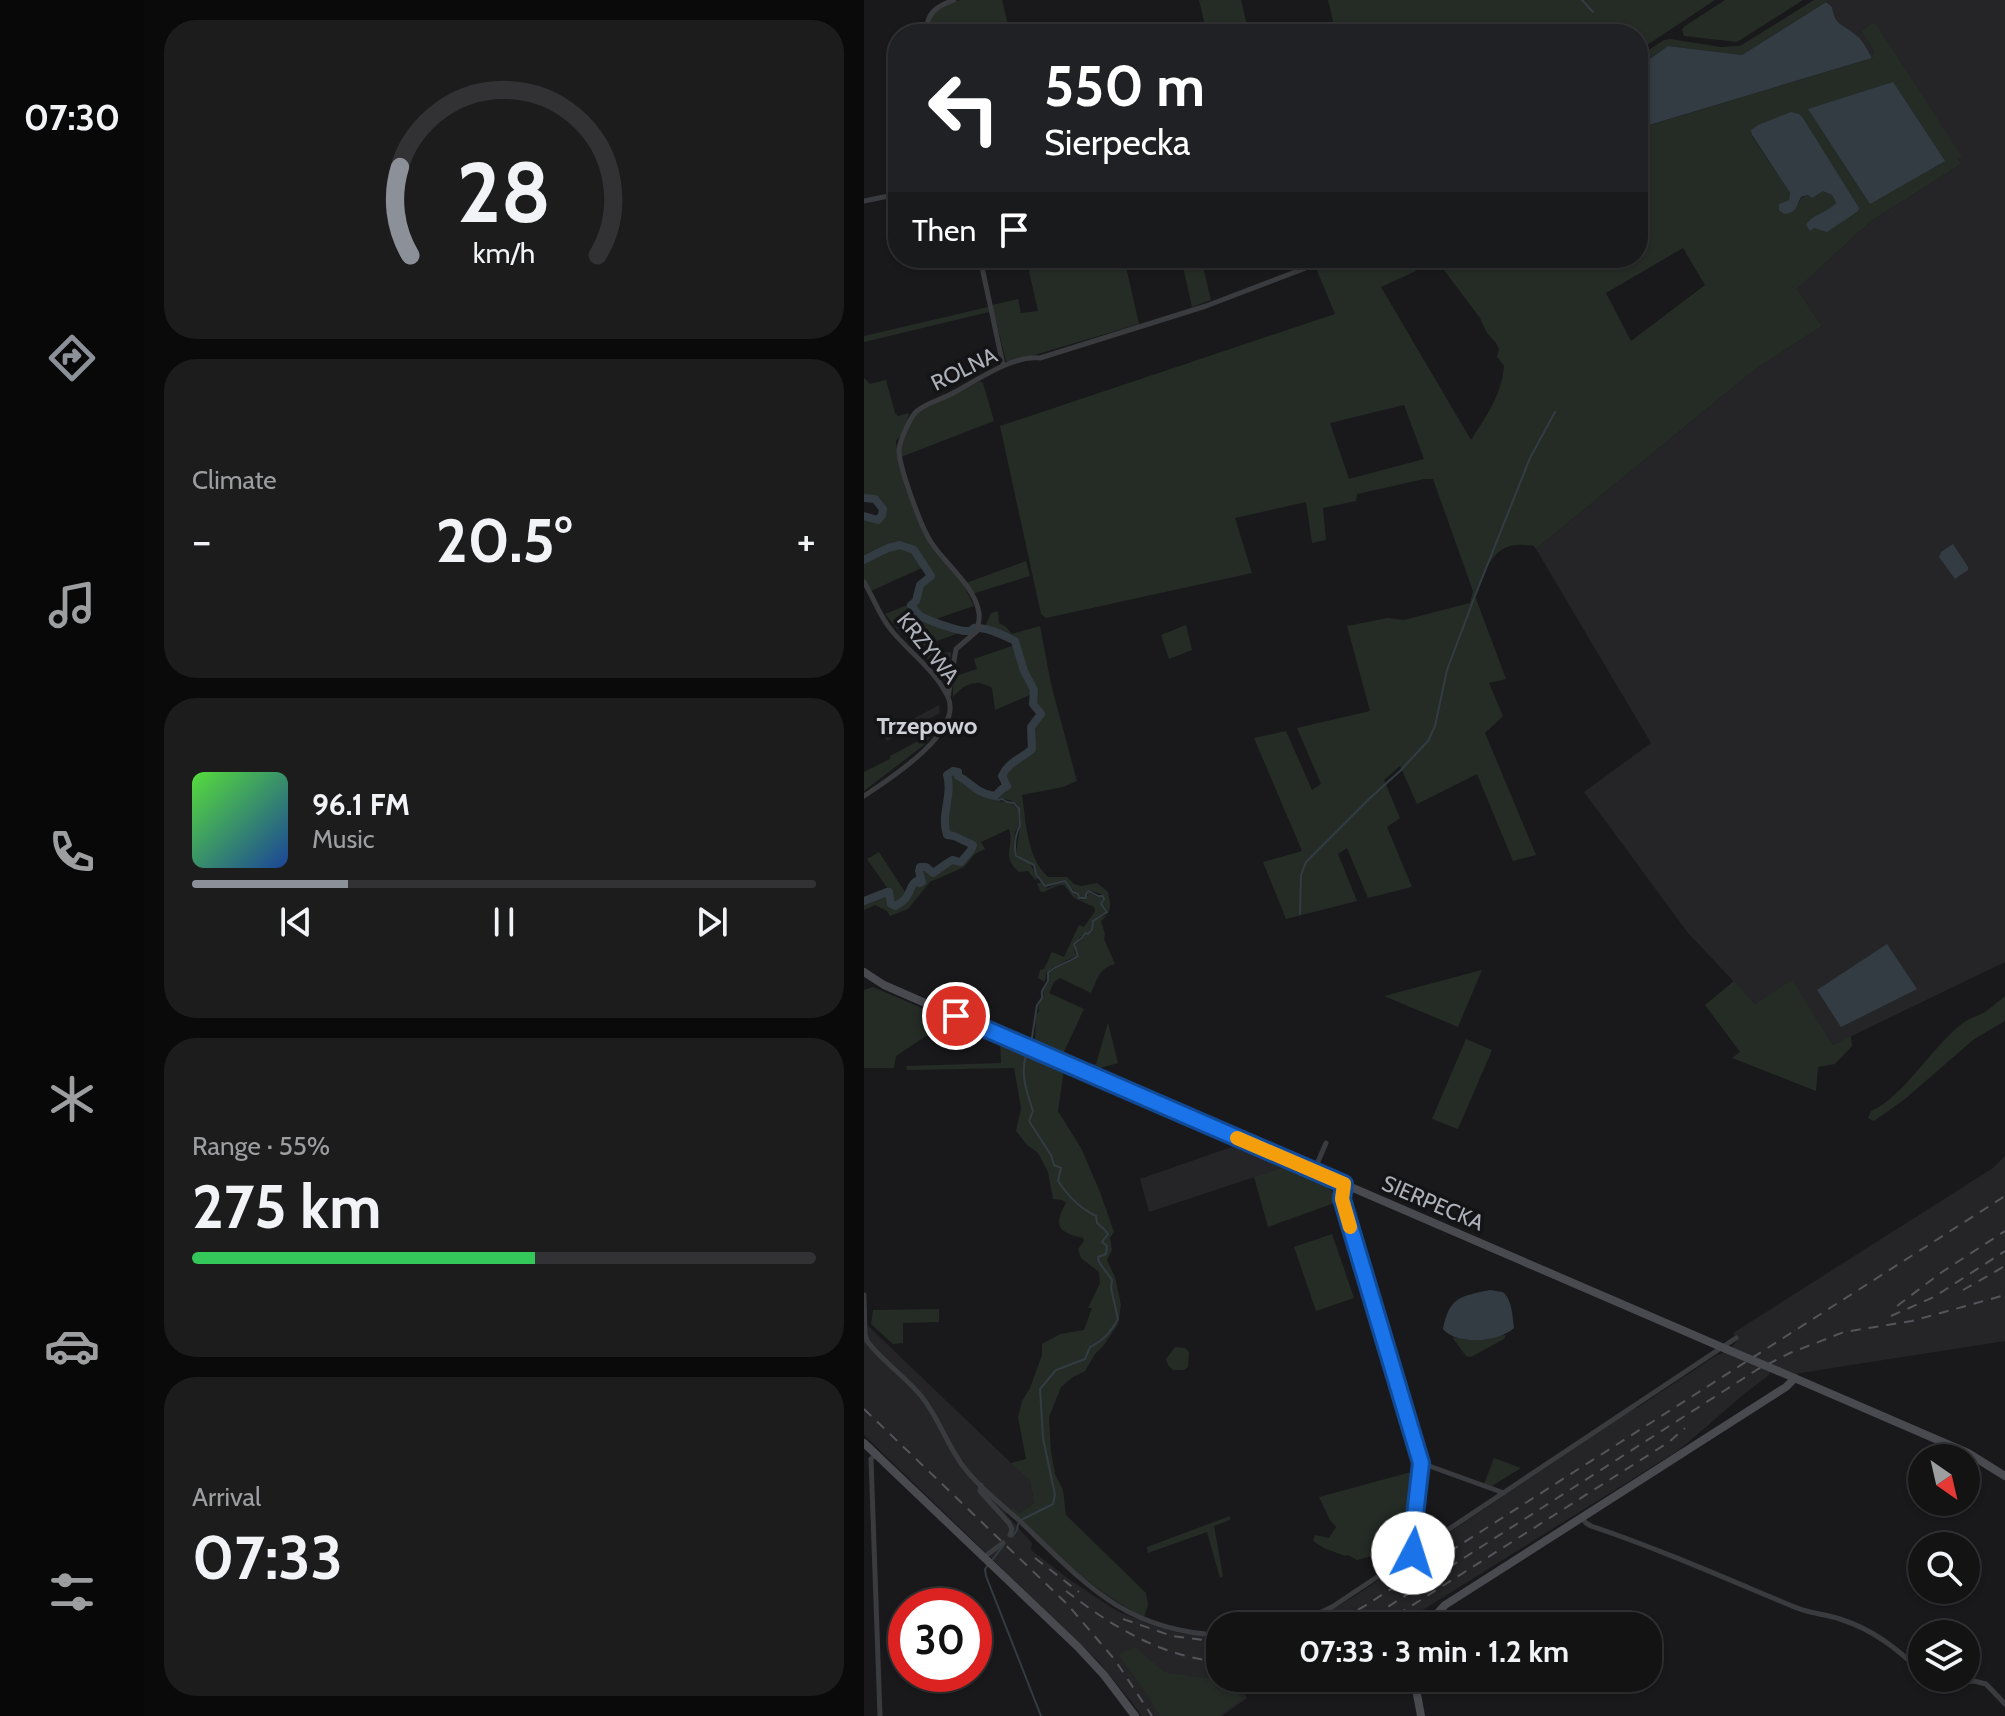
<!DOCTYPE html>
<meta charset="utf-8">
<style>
body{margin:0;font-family:Cabin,sans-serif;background:#1c1c1d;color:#f1f3f6;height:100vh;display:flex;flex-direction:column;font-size:30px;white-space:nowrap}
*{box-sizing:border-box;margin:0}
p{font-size:26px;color:#9d9ea0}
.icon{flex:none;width:44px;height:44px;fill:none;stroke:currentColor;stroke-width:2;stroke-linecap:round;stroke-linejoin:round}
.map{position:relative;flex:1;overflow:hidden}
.side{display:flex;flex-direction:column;gap:20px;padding:20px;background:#0a0a0b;width:720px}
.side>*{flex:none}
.hud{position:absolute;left:24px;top:24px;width:760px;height:244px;border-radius:32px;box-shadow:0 2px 6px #0004,0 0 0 2px #323234;background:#202124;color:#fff;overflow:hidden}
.needle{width:52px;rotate:146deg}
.controls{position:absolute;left:1044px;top:1444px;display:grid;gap:16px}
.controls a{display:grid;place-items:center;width:72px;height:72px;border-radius:50%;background:#131314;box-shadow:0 2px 6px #0004,0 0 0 2px #323234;font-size:40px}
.speed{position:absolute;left:24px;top:1588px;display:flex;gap:16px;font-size:40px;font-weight:700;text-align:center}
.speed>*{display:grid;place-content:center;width:104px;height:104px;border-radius:50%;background:#131314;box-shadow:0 2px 6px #0004,0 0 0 2px #323234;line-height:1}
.speed .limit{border:12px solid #d22;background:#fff;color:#111}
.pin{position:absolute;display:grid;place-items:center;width:68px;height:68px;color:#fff;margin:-34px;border:4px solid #fff;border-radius:50%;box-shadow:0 2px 8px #0007}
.me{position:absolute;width:88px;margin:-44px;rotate:5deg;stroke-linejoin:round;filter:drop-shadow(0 0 6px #0008)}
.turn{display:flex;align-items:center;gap:28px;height:168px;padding:0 24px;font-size:36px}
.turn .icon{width:104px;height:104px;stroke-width:2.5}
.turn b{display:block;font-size:56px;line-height:68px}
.then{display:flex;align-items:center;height:76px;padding:0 24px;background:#0003;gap:16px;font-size:30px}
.big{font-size:60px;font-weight:700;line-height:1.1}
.side .widget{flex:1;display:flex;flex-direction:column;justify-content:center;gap:12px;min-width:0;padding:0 28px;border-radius:32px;background:#1c1c1d}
.side .dial{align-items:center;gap:0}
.dial svg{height:208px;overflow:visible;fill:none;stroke:#323234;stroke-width:7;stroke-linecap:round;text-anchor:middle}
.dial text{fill:#f1f3f6;stroke:none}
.song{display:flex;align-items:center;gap:24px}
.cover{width:96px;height:96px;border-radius:12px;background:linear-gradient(135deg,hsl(110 70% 55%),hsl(220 70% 35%))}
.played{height:8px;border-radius:4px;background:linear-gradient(90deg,#8c9099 25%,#323234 25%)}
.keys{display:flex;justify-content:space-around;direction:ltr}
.heat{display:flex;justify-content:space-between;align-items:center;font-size:44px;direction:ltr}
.charge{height:12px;border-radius:6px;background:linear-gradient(90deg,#34c759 55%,#323234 0)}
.trip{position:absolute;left:342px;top:1612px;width:456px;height:80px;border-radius:32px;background:#131314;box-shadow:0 2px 6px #0004,0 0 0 2px #323234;font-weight:700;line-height:80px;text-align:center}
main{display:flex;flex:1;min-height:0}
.menu{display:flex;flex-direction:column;width:144px;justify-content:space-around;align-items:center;background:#080808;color:#9d9ea0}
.menu .icon{width:56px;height:56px}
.menu .active{color:#8c9099}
.menu b{font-size:36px;color:#f1f3f6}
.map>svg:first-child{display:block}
</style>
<main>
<nav class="menu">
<b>07:30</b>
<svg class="icon active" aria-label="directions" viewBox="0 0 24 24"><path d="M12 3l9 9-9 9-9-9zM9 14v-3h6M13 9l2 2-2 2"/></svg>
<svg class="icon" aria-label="music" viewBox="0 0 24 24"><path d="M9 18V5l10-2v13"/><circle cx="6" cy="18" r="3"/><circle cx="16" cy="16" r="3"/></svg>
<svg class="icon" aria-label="phone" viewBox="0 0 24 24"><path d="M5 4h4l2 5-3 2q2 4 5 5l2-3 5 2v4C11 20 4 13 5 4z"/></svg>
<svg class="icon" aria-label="climate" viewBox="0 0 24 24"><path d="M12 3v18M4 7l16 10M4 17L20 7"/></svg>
<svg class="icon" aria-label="car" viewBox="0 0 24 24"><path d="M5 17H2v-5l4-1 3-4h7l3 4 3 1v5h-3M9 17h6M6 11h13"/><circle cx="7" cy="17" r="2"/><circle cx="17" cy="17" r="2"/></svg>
<svg class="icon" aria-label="filters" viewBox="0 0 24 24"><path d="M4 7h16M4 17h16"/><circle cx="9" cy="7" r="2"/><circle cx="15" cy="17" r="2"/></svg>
</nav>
<section class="side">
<div class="widget dial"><svg viewBox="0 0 100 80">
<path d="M14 69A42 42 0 1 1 86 69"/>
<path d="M14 69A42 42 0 0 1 10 35" stroke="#8c9099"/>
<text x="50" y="56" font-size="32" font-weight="700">28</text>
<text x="50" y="72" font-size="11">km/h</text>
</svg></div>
<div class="widget"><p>Climate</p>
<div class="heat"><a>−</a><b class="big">20.5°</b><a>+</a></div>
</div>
<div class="widget">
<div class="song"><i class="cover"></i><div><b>96.1 FM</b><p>Music</p></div></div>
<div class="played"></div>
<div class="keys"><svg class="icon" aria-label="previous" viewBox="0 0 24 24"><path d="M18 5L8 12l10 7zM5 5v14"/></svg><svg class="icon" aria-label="pause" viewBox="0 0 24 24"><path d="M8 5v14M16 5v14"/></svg><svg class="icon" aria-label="next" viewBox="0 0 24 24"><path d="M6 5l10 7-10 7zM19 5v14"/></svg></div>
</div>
<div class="widget"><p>Range · 55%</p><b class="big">275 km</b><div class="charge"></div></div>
<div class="widget"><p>Arrival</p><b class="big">07:33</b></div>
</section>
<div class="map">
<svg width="1141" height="1716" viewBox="0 0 1141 1716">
<rect width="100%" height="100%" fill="#19191b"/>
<path fill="#252528" d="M965,0H1141V962L969,1045L928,981L891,1004L824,933L720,792L787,743L672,549L890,370L958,326L933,289L1007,221L1097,164L1094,159L1097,157L1011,22L997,31L1012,52L1008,58L993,36L975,25L969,14L968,7L962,2Z
M75,705L76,713L23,741L19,735Z
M373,1145L424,1166L285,1212L276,1179Z
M1141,1156V1341L930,1374L906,1372L905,1375L879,1395L815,1450L533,1626H431L465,1611L488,1598L769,1409L773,1408L853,1355L862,1352L873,1341L869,1333L1129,1168Z
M0,1322L166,1481L170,1503L155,1513L149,1507L142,1514L168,1543L167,1550L206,1580L253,1611L290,1626L315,1633L356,1637V1678H370L383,1698L358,1716H277L269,1704L235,1662L0,1435Z"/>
<path fill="#252c26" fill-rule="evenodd" d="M96,0H138L146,34H66C65,9 74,7 96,0Z
M335,0H377L385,34H343Z
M464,0H851L774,51V34H664L660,28L651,34H472Z
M861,0H939L873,42L820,36L818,29L821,26Z
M950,0H965L878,55L804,46L774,66V57L800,40L806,39L857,47L876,46Z
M1011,22L1098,157L1094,159L1097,164L1007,221L933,289L958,326L890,370L672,549L670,546C628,539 625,565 611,596L642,679L625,683L639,716L621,733L672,855L649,861L613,774L553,804L536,766L520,780L536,818L523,827L548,887L504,898L483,848L474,854L493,901L422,919L399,862L438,851L390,738L422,731L448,790L457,784L433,728L506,711L483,626L524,618L540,620L606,603L609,591L569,479H560L493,494L492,501L459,508L462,540L448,543L442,502L371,518L388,573L182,618L177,614L136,426L471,314L451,266L474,258H544L552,271L517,287L607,440C622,417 638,394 640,366L633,357L635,349L632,343L623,333L616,318L571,258H774V114L783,126L1008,58L1011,52L997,31ZM939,118L994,211L950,228L944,221L969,208L972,204L968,195L959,190L948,198L944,195L937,198L934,204H915L925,200L926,193L888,136ZM819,248L841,285L767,341L742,293ZM540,405L560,459L485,479L466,423Z
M162,258H260L275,324L147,362L142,361L128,305L154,299L157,313L174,311Z
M317,258H337L347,300L328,307Z
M124,307L125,312L0,342V336Z
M0,378L6,384L22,380L31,413L34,416L45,413L40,432L32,441L34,459L61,534L99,584L110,606L69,620L55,613L49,604L53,601L57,585L68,577C62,568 58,556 50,548C39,538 23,550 12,554C8,555 4,556 0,558V517L6,521H14L19,516L20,509L10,498L0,497Z
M116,381L119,383L130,421L37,457C35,440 44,421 57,410Z
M35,547C49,549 53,554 60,567L7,591L0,580V561L25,549Z
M162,561L166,576L108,594L102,583Z
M46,604L54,615L98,632L56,647L78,653L87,652L84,686L55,647L37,633L21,614Z
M134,611L135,623L142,627L148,634L176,626L187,684L213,781L199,787L158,795C162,822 163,858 184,877H203L210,884L217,886L233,883L244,892C247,905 248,912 237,921L241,934L240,939L251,964C236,967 233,980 227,993L196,978L190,982L185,993L220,1009L198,1056L171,1043L172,1015L175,1011L174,1004L180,994L179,991L185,982L184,976C192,964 206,965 215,956L211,945L219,939L221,934L225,935L229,931V921L242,915L244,911L238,904L241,899L239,895L225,890L220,898H216L201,880L182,886L173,874L170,864L165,862L174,878L171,880L164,871L155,872C136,856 151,845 145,829L117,842L121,849L111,854L100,867L66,882L44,909L26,916L23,911L11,905L0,910V902L24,893L26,904L31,907L44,897L48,886L53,881L55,884L58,883V875L56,871L57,867L62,868L69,873L80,869L85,862L97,863L108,850L109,843C101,840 92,835 83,834L82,831C82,813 88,792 84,776L89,771L92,773L94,777L102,781L104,786L115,794L125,795L134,801L148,803L154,810L155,826L151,832L150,844L151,857L164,862L153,855C151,842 164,810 150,802C146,799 141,800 137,798L135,799L133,797L137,791L144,788V782L139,777L150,761L159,760L169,749L168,727L179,716L180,712L169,704L171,692L159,663L153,641L132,630L121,627L127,613Z
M322,625L328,650L305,659L297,635Z
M151,645L157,672L168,689V694L131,710L128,688C113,678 100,684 89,697V677L113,669L110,659Z
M69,733L60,745L0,791V772L26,759V756Z
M15,852L43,895C40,901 33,905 27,904L26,892L3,859Z
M177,882L183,888L201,882L216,900L222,899L225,892L233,897H238L239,899L236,904L242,912L228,921L227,931L224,933L220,932C218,938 208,943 210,949C210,952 212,954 213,956C203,960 191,965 182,973L181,982L174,978L176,970L180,969L188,952L200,957L215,925L220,927L231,911L230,907L210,898L200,885C191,884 185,892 177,892L173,884Z
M618,970L594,1027L520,996Z
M928,980L969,1045L987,1036L988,1046L971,1064L954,1067L952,1091L868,1058L876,1052L841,1005L870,981L891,1004Z
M9,987L86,1020L32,1056L30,1068H0V990Z
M1141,996V1020L1139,1022L1109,1040L1041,1099L1010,1121L1004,1118L1007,1111C1040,1097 1068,1046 1099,1023C1105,1018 1114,1016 1121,1012C1128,1007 1135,1001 1141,996Z
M244,1023L254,1063L229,1070L222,1067L232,1064Z
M602,1039L628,1050L594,1129L568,1119Z
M136,1042L200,1069L194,1111L217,1148L236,1192L250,1232L246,1238L248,1250L243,1260L251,1277L257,1305L254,1324L240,1345L231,1354L221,1371L209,1377L197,1387L185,1417L187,1451L191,1474L199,1490L202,1515L282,1593L284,1605L280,1617C228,1591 188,1550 146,1510L149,1507L155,1513L170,1503L166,1481L147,1463L162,1459L154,1417L158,1401L166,1388L178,1355V1344L196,1334L220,1330L228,1308H224L236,1283L235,1272L217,1258L214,1249L220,1241L219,1238C196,1233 188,1227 202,1203L198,1200L189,1199L184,1172L174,1153L163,1145L152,1131L157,1108L150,1068L43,1070L42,1066L137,1063Z
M424,1166L440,1173L443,1178C456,1184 470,1187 473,1202L404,1227L390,1177Z
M468,1234L490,1298L452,1311L430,1247Z
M75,1309V1322L39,1323V1343L29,1344L7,1324L9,1310Z
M642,1335L640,1339L607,1357L602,1356L588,1337L602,1340Z
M311,1347L321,1348L325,1352L324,1367L320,1370H309L304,1365L302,1359Z
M630,1458L657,1468L628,1486L620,1484Z
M551,1471L539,1552L530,1558L529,1553L523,1552L493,1560L484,1555L481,1556L460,1548L449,1541L451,1535L465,1538L472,1527L466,1520L455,1497Z
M366,1516V1520L350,1526L359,1576L356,1578L343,1532L284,1553L283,1547Z
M271,1647L300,1672L338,1678H364L378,1699L355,1716H296L284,1696L255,1655Z"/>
<path fill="#333c43" d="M962,2L968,7C971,27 980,24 993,36C999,41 1004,51 1008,58L782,126L774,114V67L804,46L878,55Z
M1029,82L1081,161L1006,204L944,109Z
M927,112L935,114L939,118L995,208L994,211L963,232L950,228L946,231L942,225C948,214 964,213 972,203L968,195L959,191L948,198L944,195L937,197C932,207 932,213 920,214L915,210V204L925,200L926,193L888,135L887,130L894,125Z
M1089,544L1104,567V570L1091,579L1075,557L1077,552Z
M1023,944L1053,989L977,1027L953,990Z
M626,1290C630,1291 637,1291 640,1293C648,1300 649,1319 650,1328C635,1342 593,1346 579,1329C585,1297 597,1296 626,1290Z"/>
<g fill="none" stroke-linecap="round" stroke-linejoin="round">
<path stroke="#333c43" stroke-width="2" d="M718,0L729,12
M756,32L760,34
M131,796L134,800L138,799L143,802L150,803L155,809L156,826C151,834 150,847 152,856L170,865L172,874L181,886L201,881L209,892L214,894L215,898H222V894L225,891L234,896H239L240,899L237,904L243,912L229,921L228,930L224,934L221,933L218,938L210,944L214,956C205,963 193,964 184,973V981L178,991V998L173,1005L167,1044
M436,914L437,875L442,862L506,798L536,771L564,741L571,726L583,670L609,601L666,458L691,412
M159,1519L189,1504L191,1495L179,1438L176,1389L192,1370L221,1359L226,1347C240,1340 246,1333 254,1319L247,1288L248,1280L235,1262L234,1257L242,1254L243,1246L238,1242L244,1234L240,1229L233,1223L232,1216C217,1209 204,1196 194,1181L197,1168L190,1165L187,1155L165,1121L169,1111C162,1090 155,1071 164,1050
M148,1537L153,1530L154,1524
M128,1560L139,1546
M124,1565L121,1569L122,1576L177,1716"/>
<path stroke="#333c43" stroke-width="8" d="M0,498L11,499L19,509L18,515L14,520L0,516
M0,560L24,548L36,545L50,550L67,576L56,585L52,601L47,605C49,608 52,612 55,615C62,620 96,632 104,631C115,629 104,627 116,628C128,629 141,636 151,641L160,671L170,690L169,704L177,714L167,727L168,749C157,759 144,762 138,776L143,786L138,789L131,796C109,792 110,784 94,776V772L89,771L83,775C89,795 76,815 83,835L90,836L109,845L107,850L97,862C94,862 91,860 88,860C87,860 74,870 69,873L62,867H56L55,871L58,882L56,883L54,880C46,884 48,889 43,896C41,901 36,903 31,906L27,904L25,892H23L0,901"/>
<path stroke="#3a3b3f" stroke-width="5" d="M64,34C60,14 73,6 90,0
M0,201L34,194
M116,258L139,365
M0,582C10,598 15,616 28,631C47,654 71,670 84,697C100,732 24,780 0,796
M84,697L92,649L113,631C114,626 116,619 115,613C111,586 81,564 67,542C57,527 35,467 35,450C36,440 46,417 53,411C64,402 79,399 91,392C115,379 149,355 176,358L342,306L468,258
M450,1171L462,1143
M0,1295L1,1334L3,1341C19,1362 42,1377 58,1397C76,1420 84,1448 102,1470C119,1491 141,1507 160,1525C223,1586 263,1631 356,1635
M12,1454L7,1459L16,1716
M557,1463L640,1493
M117,1485L116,1491L145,1523L148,1529L146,1535
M718,1518L722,1523L727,1526C795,1549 861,1578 928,1606C943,1613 960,1614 976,1619C1010,1630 1032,1648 1058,1672
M549,1553L872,1338
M120,1557L139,1543
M423,1626L437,1622L468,1607L549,1553L547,1550L557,1463L478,1199L480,1184
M1065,1678L1073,1685L1110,1681L1122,1684L1141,1704"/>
<path stroke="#484a4f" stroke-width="8" d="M0,972L20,985L116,1027L862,1349
M914,1371L1104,1453L1141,1476
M0,1443L214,1647L240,1675L271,1716
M562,1626L581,1605L922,1387L931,1378
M550,1678L557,1716"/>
<path stroke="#53555a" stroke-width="2" stroke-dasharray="10 8" stroke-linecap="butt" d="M1099,1290L1141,1266
M1033,1306L1078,1272L1141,1231
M1027,1316L1070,1297L1141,1251
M0,1409L204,1605L251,1660L288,1716
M171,1558L215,1592
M202,1591C249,1627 296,1656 356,1662
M533,1615L805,1442L821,1428
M259,1619L308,1636L356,1642
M462,1626L499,1607L1141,1196
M494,1626L894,1369L926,1353L980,1332L1048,1321L1141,1295"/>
<path stroke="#484a4f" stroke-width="8" d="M862,1349L914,1371"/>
</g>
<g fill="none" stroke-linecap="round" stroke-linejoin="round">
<defs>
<path id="route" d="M92,1016L480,1184L478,1199L557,1463L547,1550L549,1553"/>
</defs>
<use href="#route" stroke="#114b97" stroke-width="20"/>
<use href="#route" stroke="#1a73e8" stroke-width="14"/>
<path stroke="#f59e0b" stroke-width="14" d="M373,1138L480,1184L478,1199L486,1227"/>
</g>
<g text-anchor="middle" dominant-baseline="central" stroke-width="7" stroke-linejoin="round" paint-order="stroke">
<g font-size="22" fill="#adb1b9" stroke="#141416">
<text transform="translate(100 369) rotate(-26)">ROLNA</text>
<text transform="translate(64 648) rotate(51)">KRZYWA</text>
<text transform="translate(569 1203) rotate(23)">SIERPECKA</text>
</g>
<g font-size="24" font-weight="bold" fill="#cdd0d6" stroke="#141416">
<text x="63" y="725">Trzepowo</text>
</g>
</g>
</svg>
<div class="controls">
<a><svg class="needle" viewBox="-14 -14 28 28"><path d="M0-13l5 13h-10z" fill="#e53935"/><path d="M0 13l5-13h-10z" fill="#9d9ea0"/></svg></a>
<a><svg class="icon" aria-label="search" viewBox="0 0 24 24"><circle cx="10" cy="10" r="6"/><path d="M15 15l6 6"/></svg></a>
<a><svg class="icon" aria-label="layers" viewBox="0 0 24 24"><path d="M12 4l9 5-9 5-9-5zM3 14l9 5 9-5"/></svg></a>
</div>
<div class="speed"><div class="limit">30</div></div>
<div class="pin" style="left:92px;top:1016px;background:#d93025"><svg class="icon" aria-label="arrive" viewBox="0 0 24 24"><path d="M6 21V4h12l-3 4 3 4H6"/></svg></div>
<svg class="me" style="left:549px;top:1553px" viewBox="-20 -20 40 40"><circle r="19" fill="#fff"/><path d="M0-13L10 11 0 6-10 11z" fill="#1a73e8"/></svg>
<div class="trip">07:33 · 3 min · 1.2 km</div>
<div class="hud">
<div class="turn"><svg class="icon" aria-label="left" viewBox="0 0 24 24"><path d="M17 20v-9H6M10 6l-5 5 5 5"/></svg><div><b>550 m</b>Sierpecka</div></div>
<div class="then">Then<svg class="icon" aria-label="arrive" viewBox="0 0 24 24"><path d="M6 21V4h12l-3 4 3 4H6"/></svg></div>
</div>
</div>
</main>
